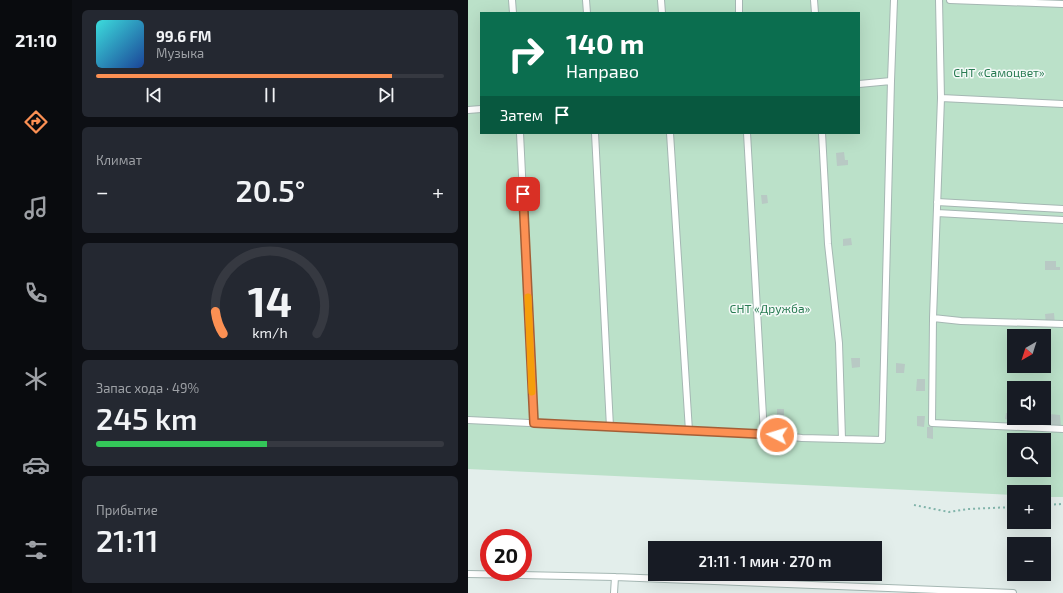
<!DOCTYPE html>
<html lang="ru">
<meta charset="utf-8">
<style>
body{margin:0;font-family:"Exo 2",sans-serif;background:#242831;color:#f1f3f6;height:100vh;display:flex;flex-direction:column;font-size:15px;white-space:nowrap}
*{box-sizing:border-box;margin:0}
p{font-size:13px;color:#9ea1a6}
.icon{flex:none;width:22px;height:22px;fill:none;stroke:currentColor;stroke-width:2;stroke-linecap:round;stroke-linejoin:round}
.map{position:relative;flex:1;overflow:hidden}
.drawer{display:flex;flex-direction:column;gap:10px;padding:10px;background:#0d0f14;width:396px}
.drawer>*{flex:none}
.guide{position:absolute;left:12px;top:12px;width:380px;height:122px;border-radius:0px;box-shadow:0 4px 16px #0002;background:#0b6e4f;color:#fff;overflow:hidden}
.needle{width:26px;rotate:219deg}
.buttons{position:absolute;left:539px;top:329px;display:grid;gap:8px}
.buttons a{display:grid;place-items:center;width:44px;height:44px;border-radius:0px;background:#171b24;box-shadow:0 4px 16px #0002;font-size:20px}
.speed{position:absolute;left:12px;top:529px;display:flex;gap:8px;font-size:20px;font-weight:700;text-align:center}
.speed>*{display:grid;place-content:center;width:52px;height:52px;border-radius:50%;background:#171b24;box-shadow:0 4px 16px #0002;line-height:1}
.speed .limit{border:6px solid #d22;background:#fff;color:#111}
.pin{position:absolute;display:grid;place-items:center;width:34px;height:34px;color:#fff;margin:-17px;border-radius:8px;box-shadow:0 2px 6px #0006}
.me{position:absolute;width:44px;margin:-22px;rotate:275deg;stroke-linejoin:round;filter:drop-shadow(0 0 3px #0008)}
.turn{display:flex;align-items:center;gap:14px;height:84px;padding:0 20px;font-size:18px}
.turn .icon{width:52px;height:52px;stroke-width:2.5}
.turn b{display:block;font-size:28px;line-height:34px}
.then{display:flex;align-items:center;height:38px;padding:0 20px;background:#0003;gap:8px;font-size:15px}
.big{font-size:30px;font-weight:600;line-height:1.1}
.drawer .tile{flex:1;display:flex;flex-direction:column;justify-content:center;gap:6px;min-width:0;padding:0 14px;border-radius:6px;background:#242831}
.drawer .dial{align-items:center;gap:0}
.dial svg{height:104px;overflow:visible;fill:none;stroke:#363941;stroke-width:7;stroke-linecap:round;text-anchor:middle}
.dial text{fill:#f1f3f6;stroke:none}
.song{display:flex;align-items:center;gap:12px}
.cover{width:48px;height:48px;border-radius:6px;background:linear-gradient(135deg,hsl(180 70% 55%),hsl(220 70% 35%))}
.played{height:4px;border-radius:2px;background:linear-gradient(90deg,#fc9053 85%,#363941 85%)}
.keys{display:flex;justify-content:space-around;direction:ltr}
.heat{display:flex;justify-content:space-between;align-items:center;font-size:22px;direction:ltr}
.charge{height:6px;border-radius:3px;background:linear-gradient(90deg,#34c759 49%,#363941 0)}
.trip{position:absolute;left:180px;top:541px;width:234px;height:40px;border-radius:0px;background:#171b24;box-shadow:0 4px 16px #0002;font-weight:600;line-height:40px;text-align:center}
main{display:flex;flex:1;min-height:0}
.dock{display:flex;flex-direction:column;width:72px;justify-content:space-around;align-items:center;background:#090b0e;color:#9ea1a6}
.dock .icon{width:28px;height:28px}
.dock .selected{color:#fc9053}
.dock b{font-size:18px;color:#f1f3f6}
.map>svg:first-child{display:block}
</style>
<main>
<nav class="dock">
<b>21:10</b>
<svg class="icon selected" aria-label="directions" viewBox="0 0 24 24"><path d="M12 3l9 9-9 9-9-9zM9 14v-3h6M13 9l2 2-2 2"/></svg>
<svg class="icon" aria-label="music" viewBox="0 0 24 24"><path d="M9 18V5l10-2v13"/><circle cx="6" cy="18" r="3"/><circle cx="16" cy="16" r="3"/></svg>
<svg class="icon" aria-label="phone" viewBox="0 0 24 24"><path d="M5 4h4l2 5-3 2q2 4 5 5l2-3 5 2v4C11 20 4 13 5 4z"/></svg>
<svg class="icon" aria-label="climate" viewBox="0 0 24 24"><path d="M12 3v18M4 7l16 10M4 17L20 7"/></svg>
<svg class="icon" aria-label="car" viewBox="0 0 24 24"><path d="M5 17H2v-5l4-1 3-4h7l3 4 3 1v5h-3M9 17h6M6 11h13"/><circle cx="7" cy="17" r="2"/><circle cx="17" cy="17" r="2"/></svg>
<svg class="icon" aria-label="filters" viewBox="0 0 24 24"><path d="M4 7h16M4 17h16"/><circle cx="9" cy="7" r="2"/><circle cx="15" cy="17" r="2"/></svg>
</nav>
<section class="drawer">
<div class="tile">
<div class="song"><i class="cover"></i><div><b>99.6 FM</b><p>Музыка</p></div></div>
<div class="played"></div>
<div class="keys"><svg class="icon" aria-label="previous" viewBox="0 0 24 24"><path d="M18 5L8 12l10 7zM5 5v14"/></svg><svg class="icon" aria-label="pause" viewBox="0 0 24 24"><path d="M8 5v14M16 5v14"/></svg><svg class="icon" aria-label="next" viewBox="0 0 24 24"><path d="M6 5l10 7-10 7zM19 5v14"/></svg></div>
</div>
<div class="tile"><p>Климат</p>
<div class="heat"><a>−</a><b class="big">20.5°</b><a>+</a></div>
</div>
<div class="tile dial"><svg viewBox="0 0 100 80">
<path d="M14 69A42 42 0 1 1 86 69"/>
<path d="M14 69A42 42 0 0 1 8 52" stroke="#fc9053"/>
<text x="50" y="56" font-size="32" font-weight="700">14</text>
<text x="50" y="72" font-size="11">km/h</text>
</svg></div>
<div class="tile"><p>Запас хода · 49%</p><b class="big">245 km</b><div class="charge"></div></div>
<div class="tile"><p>Прибытие</p><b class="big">21:11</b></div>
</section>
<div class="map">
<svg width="595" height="593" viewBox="0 0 595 593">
<rect width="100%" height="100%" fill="#e3eeeb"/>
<path fill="#bbe1c9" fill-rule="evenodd" d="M0,0H595V497H576V492H546V495L0,469ZM13,13H391V133H13ZM546,336H576V366H546ZM546,388H576V418H546ZM546,440H576V470H546Z"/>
<path fill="#b8c9c4" d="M376,152L377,160H380V165L369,166L368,153Z
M293,195H299L300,203L294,204Z
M383,238L384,245L375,246V239Z
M577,261H588V267H592V270H577Z
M586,313L587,324H578L577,314Z
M383,358H392V367L384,368Z
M428,363L437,364L436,373H428Z
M449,379H457V391H448Z
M309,409H316V429H309Z
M538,413H546V424L541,423V420L537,419Z
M581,414L592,415L593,426L580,425Z
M449,416H457L456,427L449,426Z
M459,427H465V439L459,438Z"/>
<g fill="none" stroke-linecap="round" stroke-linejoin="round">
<defs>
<path id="service" d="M44,0L45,13
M118,0L119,13
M193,0L194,13
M271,0V13
M346,0L347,13
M471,0L473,98L465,318L464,423L595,429
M482,0L595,4
M391,84L423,81
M473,98L595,104
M0,110L13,109
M52,133L66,423
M127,133L142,427
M202,133L221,431
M279,133L296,434
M354,133L360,244L371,343L374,439
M469,202L595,209
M469,213L595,220
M465,318L493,321L595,324
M0,420L296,434L334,438L414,440L423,81L426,0
M0,574L147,577L545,593
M146,593L147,577"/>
</defs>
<use href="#service" stroke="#a5b7b3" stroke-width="8"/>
<path stroke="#81b4aa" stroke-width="2" stroke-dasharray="2 3" stroke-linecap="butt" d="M446,505L481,512L500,509L546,507
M576,505L595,504"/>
<use href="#service" stroke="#fff" stroke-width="6"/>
</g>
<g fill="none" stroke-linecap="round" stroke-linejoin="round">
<defs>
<path id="route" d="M55,194L66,423L309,435"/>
</defs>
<use href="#route" stroke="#a45e36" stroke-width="10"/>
<use href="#route" stroke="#fc9053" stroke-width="7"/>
<path stroke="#f59e0b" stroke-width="7" d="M60,297L64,392"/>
</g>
<g text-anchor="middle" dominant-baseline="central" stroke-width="3" stroke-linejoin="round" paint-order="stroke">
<g font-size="12" fill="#287b52" stroke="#f4faf8">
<text x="531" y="72">СНТ «Самоцвет»</text>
<text x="302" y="308">СНТ «Дружба»</text>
</g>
</g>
</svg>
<div class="buttons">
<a><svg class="needle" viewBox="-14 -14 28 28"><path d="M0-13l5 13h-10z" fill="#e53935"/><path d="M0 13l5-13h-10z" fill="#9ea1a6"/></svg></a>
<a><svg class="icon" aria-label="sound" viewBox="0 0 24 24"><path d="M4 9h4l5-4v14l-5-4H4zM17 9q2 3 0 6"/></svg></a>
<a><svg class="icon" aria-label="search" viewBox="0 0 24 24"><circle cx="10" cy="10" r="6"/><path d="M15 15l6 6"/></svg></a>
<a>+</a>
<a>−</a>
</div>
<div class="speed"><div class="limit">20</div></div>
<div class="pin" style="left:55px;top:194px;background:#d93025"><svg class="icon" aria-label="arrive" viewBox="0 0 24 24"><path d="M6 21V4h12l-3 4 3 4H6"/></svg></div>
<svg class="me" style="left:309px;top:435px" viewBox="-20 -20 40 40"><circle r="17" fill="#fc9053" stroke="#fff" stroke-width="3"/><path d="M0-11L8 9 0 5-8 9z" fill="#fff"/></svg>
<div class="trip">21:11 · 1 мин · 270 m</div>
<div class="guide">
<div class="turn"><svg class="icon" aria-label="right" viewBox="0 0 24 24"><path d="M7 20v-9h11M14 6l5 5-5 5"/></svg><div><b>140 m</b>Направо</div></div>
<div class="then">Затем<svg class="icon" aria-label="arrive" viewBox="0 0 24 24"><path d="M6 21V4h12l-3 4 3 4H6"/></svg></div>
</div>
</div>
</main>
